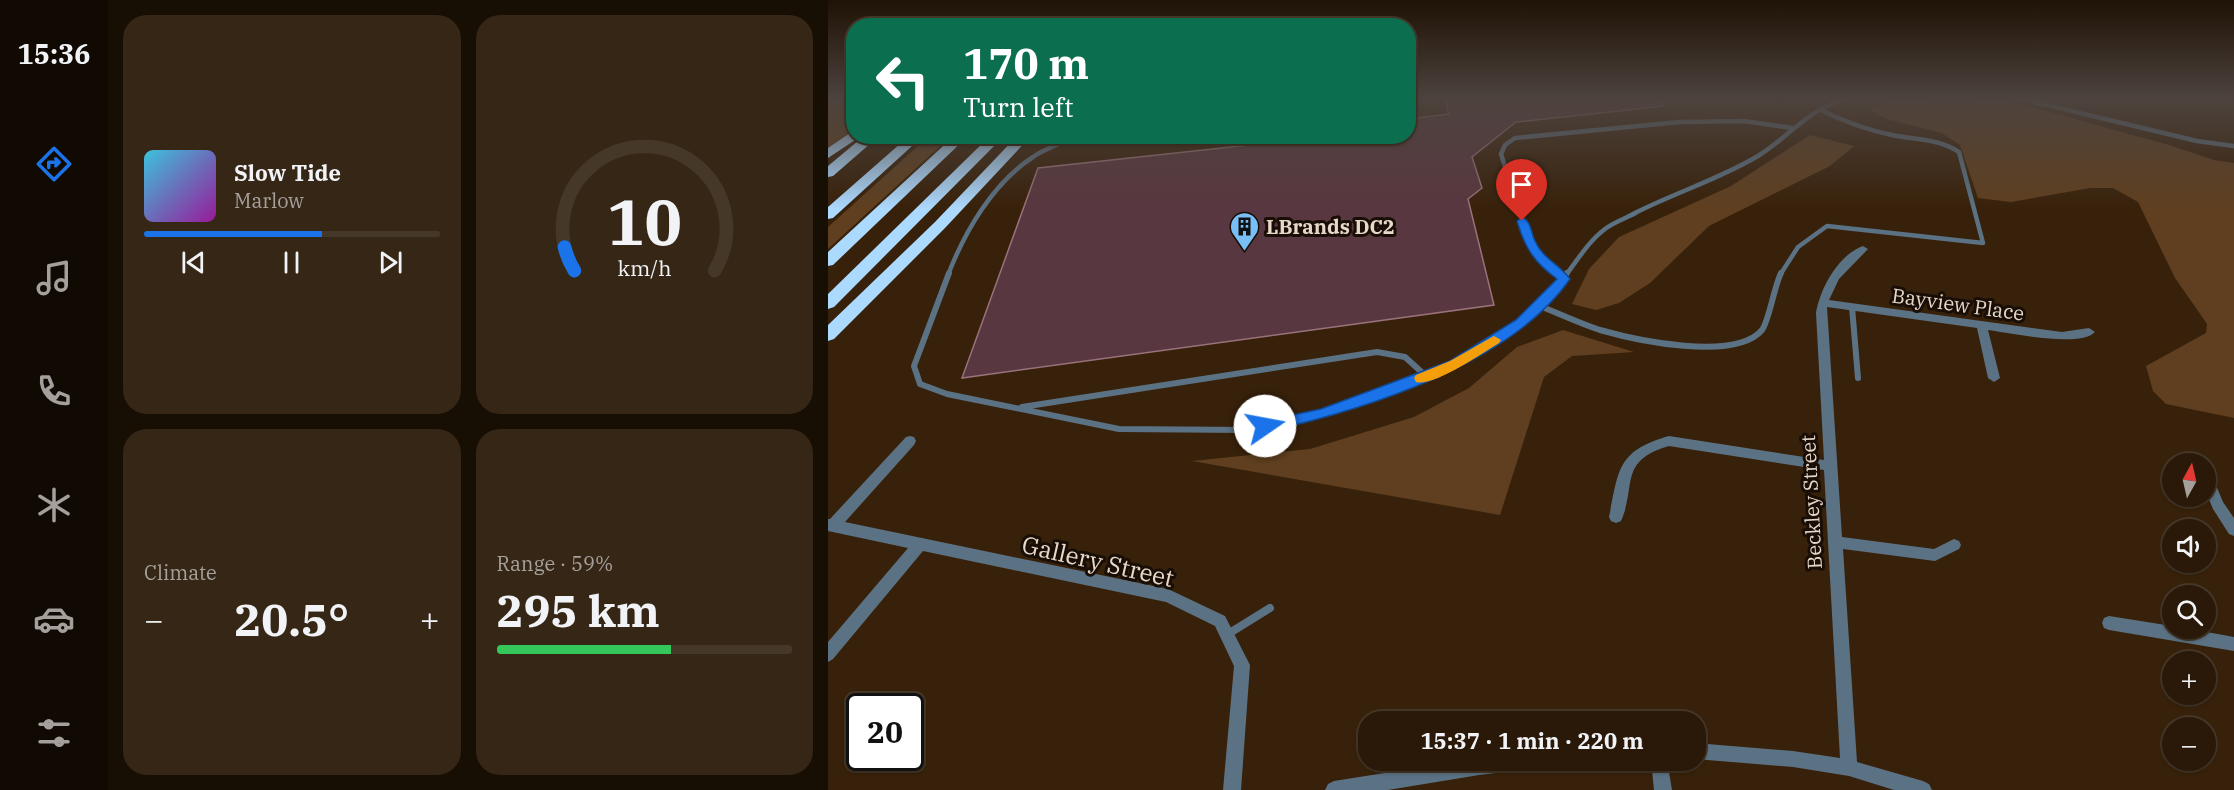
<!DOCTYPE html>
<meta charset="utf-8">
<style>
body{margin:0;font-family:"IBM Plex Serif",serif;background:#362616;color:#f1f3f6;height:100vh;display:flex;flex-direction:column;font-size:22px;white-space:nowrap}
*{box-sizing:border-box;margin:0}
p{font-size:20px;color:#a5a09c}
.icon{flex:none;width:33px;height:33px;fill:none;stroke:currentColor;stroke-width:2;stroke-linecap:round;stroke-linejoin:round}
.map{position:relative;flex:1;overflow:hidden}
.details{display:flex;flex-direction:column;gap:15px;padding:15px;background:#170e04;width:720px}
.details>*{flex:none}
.hud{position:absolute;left:18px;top:18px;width:570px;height:126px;border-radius:24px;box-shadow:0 2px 4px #0004,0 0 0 2px #463829;background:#0b6e4f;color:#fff;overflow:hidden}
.needle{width:39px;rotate:8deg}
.buttons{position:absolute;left:1334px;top:453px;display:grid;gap:12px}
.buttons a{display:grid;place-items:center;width:54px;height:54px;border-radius:50%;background:#2a1908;box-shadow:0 2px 4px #0004,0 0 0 2px #463829;font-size:30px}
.speed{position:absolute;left:18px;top:693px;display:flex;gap:12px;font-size:30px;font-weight:700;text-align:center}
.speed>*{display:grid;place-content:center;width:78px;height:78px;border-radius:50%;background:#2a1908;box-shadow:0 2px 4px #0004,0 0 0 2px #463829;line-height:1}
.speed .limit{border:3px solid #111;border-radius:9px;background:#fff;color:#111}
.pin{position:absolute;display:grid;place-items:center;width:51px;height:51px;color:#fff;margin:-62px -26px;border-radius:50% 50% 50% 0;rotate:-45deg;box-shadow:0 0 6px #0007}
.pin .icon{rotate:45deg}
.me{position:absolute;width:66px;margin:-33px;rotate:78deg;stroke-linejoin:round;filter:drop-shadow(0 0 4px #0008)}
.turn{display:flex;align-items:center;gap:21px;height:126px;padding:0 18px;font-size:27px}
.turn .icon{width:78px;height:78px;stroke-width:2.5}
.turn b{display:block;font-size:42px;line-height:51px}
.big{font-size:45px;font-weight:800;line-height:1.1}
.details .card{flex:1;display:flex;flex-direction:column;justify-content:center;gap:9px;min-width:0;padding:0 21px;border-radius:24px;background:#362616}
.details .dial{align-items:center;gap:0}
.dial svg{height:156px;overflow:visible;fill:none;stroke:#463829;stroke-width:7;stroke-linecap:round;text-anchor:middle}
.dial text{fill:#f1f3f6;stroke:none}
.song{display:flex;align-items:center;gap:18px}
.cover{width:72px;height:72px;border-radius:9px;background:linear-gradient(135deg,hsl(190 70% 55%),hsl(300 70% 35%))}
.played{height:6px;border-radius:3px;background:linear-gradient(90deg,#1a73e8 60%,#463829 60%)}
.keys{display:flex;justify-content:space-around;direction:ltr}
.heat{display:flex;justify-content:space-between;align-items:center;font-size:33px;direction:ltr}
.charge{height:9px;border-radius:4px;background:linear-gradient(90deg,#34c759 59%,#463829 0)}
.details .tiles{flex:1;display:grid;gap:15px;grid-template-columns:repeat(2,1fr)}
.trip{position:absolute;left:530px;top:711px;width:348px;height:60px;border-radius:24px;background:#2a1908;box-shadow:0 2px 4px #0004,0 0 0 2px #463829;font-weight:800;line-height:60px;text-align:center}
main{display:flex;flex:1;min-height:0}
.tabs{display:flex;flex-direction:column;width:108px;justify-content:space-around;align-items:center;background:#110a03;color:#a5a09c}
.tabs .icon{width:42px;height:42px}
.tabs .active{color:#1a73e8}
.tabs b{font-size:27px;color:#f1f3f6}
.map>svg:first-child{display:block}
</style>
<main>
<nav class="tabs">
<b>15:36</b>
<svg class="icon active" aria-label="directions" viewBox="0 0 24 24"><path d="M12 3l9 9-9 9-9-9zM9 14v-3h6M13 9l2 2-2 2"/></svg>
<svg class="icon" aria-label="music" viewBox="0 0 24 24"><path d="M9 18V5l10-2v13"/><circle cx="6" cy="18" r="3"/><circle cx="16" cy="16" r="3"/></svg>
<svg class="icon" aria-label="phone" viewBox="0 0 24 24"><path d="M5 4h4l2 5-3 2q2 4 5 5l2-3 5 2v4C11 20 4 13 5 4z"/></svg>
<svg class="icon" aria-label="climate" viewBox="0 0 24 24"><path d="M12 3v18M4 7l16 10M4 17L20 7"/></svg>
<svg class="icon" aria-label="car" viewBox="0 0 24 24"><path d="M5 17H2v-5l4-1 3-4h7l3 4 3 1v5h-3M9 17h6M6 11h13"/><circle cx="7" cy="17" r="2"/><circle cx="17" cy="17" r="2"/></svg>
<svg class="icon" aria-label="filters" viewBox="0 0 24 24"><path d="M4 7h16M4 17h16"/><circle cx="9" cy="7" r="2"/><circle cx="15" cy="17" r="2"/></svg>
</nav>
<section class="details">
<div class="tiles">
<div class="card">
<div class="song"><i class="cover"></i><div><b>Slow Tide</b><p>Marlow</p></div></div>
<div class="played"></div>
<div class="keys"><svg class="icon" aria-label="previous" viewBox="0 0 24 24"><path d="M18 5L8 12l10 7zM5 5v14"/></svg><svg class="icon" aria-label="pause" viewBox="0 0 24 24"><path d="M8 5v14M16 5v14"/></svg><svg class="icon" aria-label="next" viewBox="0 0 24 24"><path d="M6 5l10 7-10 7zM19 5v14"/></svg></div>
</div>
<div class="card dial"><svg viewBox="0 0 100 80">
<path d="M14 69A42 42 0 1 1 86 69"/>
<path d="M14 69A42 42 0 0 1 9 57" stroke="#1a73e8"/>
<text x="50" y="56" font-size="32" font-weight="700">10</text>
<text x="50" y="72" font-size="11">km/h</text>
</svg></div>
<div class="card"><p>Climate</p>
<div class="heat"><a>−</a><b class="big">20.5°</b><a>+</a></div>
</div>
<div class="card"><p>Range · 59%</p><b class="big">295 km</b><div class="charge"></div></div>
</div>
</section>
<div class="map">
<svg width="1406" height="790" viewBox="0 0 1406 790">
<rect width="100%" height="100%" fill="#38210a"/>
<path fill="#5f3f1f" d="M0,98H25V130L0,149Z
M1067,98H1083L1124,104L1170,98L1341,145L1386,160L1406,163V418L1338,404L1325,391L1318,366L1378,333L1379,324L1347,278L1310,202L1285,188H1262L1183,202L1150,198L1132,145L1114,133L1059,119L1041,109Z
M982,135L1026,146L1002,166L881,226L822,283L791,303L768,310L744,304L761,269L791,237L903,186Z
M101,136L122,137L0,249V227Z
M735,330L806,352L744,356L716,377L672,515L364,461L482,449L586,417L641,388L689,347Z"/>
<path fill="#593740" stroke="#99727b" stroke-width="1.5" d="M620,98H835L836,106L688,122L644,157L654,188L640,199L666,305L134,378L210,168L503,136H580V124L589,118L621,114L618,104Z"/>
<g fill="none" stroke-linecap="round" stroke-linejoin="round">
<path stroke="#5b7284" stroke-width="4.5" d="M1190,98L1369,141L1406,146
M120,275C137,231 165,183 205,157C218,148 236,142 251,136
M730,275L718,265L702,244L673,154L677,145L687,138L851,122L916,121L965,128
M738,275C750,259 761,241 777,229C786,222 799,218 809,212C849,192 891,179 930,156C961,137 984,105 1022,98
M952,275L970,247L999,226L1155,243L1131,152C1110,138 1087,140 1064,135C1039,130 1015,121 993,110"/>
<path stroke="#5b7284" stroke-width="6" d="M121,273L86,366L92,384L119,394L291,429L418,430L494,414L627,364L693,324L721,297L739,273
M728,273L736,279
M712,306C732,314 751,323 772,330C807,340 907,362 934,330C941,321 946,287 953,273
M1024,307L1030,378
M194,407L549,352L577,357L598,376"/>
<path stroke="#5b7284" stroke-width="8" d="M400,634L442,608"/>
<path fill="#5b7284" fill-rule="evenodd" d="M1035,246L1040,249L1011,279L1001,300L1234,332L1261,328L1267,332C1252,348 1182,333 1160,330L1172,378L1166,382L1160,378L1149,328L999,307L1014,537L1106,549L1126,539L1131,541L1133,545L1131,549L1107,561L1015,549L1029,762L1095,781L1101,784L1104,790H1066L1021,776L965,767L867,759V743L965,751L1012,758L996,470L841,446C790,461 809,485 793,521L788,523L783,521L781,517C791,469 789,451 841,436L996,460L988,313C992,289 1010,255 1035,246Z
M82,436L86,437L88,441L86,445L17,522L340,589L397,616L422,665L413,790H395L406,666L387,626L338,602L95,551L5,659L0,662V642L80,548L0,531V519H2L78,437Z
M1371,456L1376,457L1378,464L1377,467V464H1365L1366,457Z
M1377,470L1382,471L1395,502L1406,518V536L1401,534L1385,509L1377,490Z
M1281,616L1344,626V628H1357L1406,637V651L1281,630L1276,628L1274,623L1276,618Z
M639,760H720L718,766L712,768L651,775L560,790H497L500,784L506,781Z
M823,760H839L844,790H826Z"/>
<path fill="#acd9fe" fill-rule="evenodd" d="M22,133H26V136H33L0,158V148Z
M36,136H51L5,176L0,177V166Z
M81,136H95L5,218L0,219V207Z
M126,136H140L5,265L0,266V252Z
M162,136H176L6,307L0,309V294Z
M189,136H203L117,228L6,339L0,341V325L107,222Z"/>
</g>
<linearGradient id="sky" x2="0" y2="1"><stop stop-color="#1f1206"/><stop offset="0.47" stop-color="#4d433e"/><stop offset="1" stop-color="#4d433e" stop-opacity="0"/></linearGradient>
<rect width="1406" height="209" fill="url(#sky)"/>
<path fill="#1a73e8" stroke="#114b97" stroke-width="1.5" d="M694,217C703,221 703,233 707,241C714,258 732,265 742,279C682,365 536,410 437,432L432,430L430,426L432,422L493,409L622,361L688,320L729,279C706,262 697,248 689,221Z"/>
<path fill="#f59e0b" d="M666,336L673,340L671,343C655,353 605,387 588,382L586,378L588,375L622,361Z"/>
<defs>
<symbol id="building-pin" viewBox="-11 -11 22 30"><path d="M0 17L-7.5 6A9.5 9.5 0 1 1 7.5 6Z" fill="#78bff7" stroke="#180e05"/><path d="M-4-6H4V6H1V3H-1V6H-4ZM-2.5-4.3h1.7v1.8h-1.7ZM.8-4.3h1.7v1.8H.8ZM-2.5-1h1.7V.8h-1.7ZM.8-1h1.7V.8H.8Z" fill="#111"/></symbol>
</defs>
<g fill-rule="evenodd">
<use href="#building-pin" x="400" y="210" width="33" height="45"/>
</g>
<g text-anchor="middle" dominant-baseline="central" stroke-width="6" stroke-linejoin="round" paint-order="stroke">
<g font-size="20" font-weight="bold" fill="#e7d8ca" stroke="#180e05" text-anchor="start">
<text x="438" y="226">LBrands DC2</text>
</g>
<g font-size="20" fill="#e7d8ca" stroke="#180e05">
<text transform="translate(1130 304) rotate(8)">Bayview Place</text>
<text transform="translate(983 502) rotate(-93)">Beckley Street</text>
</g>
<g font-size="24" fill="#e7d8ca" stroke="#180e05">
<text transform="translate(270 561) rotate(13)">Gallery Street</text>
</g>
</g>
</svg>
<div class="buttons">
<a><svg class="needle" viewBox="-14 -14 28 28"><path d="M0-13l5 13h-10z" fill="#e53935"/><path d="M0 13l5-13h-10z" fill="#a5a09c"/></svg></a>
<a><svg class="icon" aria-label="sound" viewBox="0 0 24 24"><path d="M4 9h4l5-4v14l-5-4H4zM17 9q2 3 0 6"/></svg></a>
<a><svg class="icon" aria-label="search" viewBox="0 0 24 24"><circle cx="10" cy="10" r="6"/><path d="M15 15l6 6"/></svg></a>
<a>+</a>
<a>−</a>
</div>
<div class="speed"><div class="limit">20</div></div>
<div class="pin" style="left:694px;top:221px;background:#d93025"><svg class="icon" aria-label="arrive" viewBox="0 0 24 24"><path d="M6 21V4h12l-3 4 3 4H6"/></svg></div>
<svg class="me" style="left:437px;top:426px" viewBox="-20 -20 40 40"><circle r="19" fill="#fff"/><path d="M0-13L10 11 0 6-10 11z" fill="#1a73e8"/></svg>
<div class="trip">15:37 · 1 min · 220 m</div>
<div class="hud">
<div class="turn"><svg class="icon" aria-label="left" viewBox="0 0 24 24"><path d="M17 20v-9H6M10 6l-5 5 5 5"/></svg><div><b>170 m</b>Turn left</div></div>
</div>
</div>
</main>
